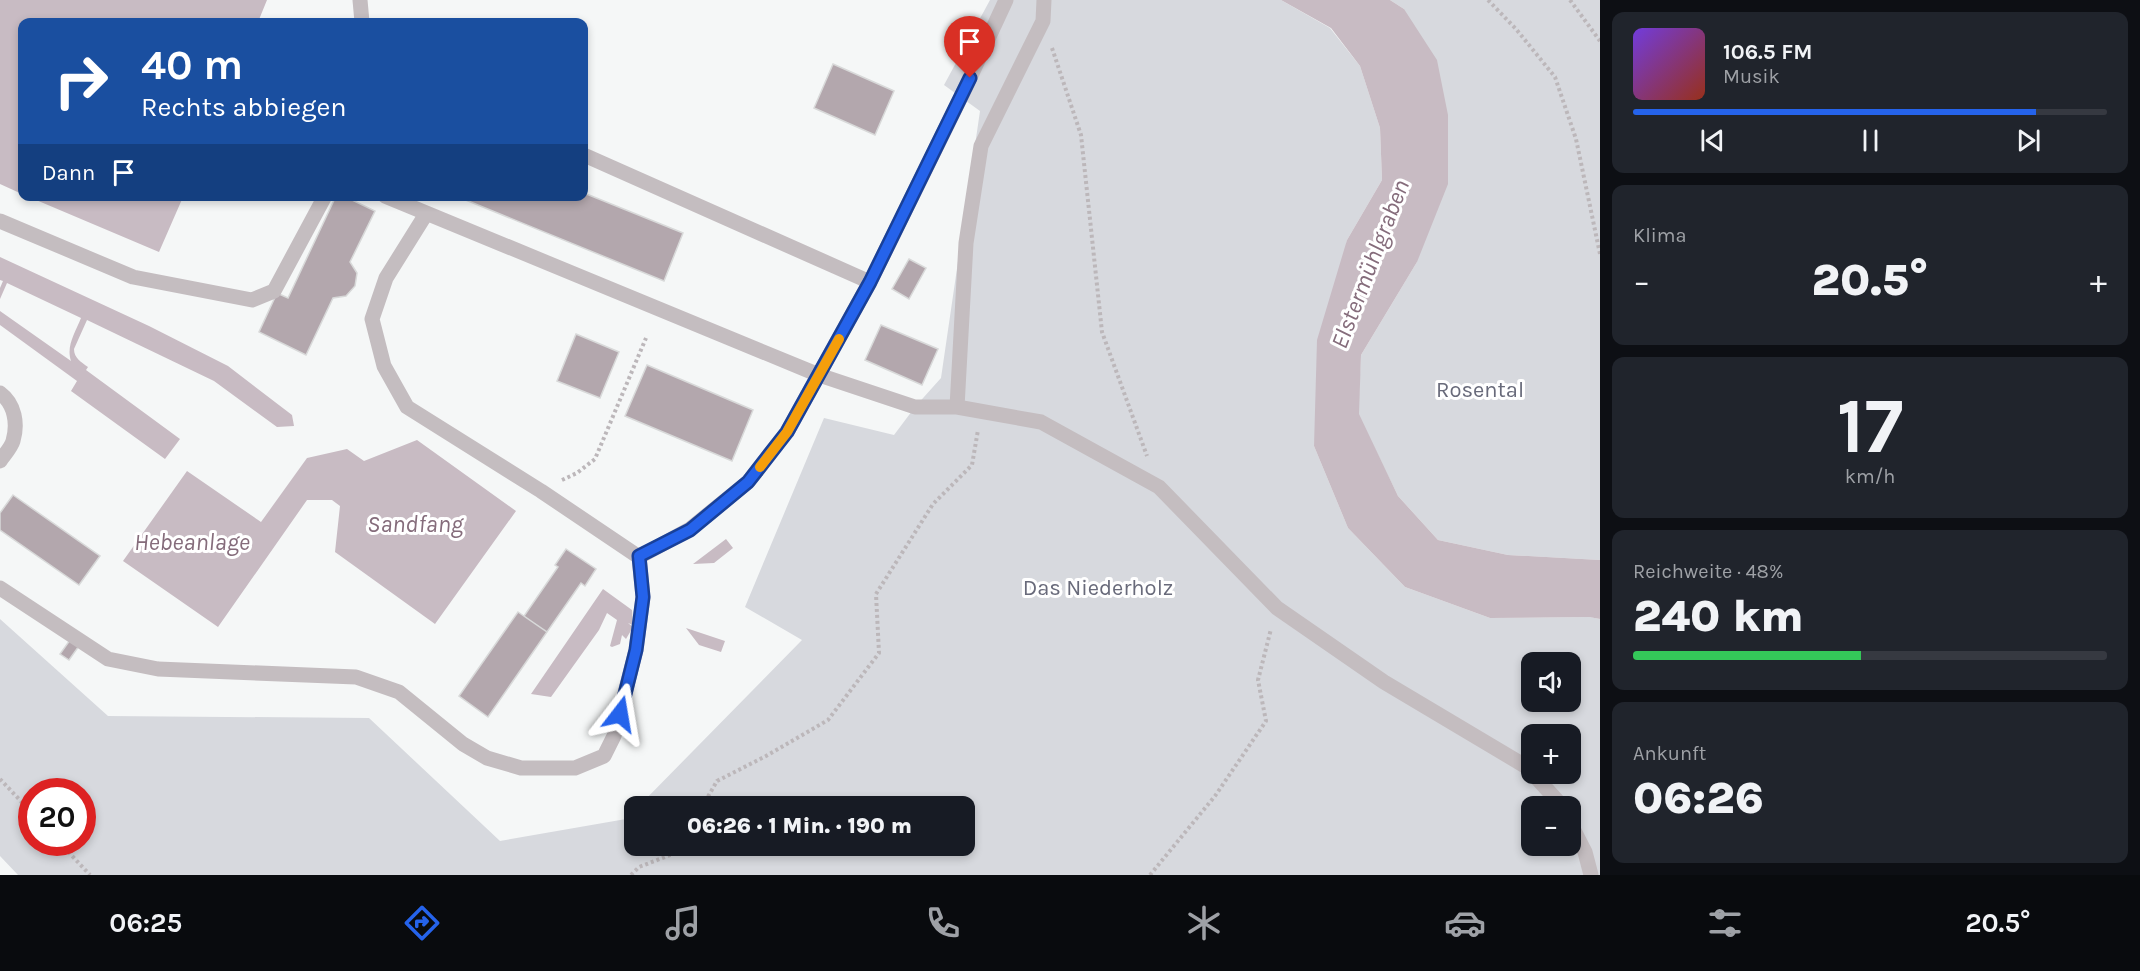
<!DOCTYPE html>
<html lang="de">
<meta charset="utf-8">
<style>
body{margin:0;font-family:Karla,sans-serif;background:#20242c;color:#f1f3f6;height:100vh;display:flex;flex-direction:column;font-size:22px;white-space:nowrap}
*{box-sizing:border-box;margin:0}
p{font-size:20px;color:#9ea1a6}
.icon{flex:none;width:33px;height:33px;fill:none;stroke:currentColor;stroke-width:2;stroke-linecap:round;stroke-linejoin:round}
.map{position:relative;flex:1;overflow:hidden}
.side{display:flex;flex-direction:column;gap:12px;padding:12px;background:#0d0f14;width:540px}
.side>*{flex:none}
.hud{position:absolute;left:18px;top:18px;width:570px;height:183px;border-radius:12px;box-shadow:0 3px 9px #0003;background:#1a4fa0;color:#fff;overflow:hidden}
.buttons{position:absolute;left:1521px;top:652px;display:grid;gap:12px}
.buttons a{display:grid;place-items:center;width:60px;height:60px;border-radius:12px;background:#171b24;box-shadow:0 3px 9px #0003;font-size:30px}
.speed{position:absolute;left:18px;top:778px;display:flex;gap:12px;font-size:30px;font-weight:700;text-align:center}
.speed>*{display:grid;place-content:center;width:78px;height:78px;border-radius:50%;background:#171b24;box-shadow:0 3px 9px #0003;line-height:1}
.speed .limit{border:9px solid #d22;background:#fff;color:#111}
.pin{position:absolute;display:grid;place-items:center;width:51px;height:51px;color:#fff;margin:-62px -26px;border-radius:50% 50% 50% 0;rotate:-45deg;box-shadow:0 0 6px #0007}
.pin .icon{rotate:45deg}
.me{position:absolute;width:66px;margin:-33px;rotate:14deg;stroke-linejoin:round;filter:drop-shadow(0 0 4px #0008)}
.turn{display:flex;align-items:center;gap:21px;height:126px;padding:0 24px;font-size:27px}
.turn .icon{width:78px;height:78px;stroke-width:2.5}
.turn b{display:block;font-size:42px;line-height:51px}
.then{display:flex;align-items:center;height:57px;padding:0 24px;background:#0003;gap:12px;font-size:22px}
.big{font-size:45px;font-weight:800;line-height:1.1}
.side .widget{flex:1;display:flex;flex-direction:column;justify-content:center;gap:9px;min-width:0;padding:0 21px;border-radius:12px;background:#20242c}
.side .dial{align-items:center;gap:0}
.dial b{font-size:78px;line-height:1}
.song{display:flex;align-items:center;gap:18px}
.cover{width:72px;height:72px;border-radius:9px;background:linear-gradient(135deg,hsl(260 70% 55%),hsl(10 70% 35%))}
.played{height:6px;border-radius:3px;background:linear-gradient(90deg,#2563eb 85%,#363941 85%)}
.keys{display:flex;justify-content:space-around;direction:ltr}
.heat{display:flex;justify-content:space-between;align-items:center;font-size:33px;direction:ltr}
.charge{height:9px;border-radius:4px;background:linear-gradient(90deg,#34c759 48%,#363941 0)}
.trip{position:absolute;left:624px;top:796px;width:351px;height:60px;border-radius:12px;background:#171b24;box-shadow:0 3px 9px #0003;font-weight:800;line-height:60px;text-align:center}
.tab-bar{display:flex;height:96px;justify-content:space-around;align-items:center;background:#090b0e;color:#9ea1a6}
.tab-bar .icon{width:42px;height:42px}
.tab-bar .on{color:#2563eb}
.tab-bar b{font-size:27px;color:#f1f3f6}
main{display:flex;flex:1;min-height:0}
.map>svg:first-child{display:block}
</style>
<main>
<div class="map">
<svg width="1600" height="875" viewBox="0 0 1600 875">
<rect width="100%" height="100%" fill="#f5f7f7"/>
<path fill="#d7d9de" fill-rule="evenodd" d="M990,0H1281L1330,28L1360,66L1380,128L1382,180L1347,240L1314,446L1348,528L1405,587L1490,618L1589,617L1600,619V875H18L0,856V619L108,716L369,718L500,841L626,819L634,811V846H964V807H638L802,640L745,607L824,418L894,435L915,407L941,378L980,111L944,85ZM1532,663H1570V702H1532ZM1532,735H1570V774H1532ZM32,792H82V843H32ZM1532,807H1570V846H1532Z
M1390,0H1600V560L1508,555L1438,540L1398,496L1358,414L1361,355L1417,262L1404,9Z"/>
<path fill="#c8bbc3" d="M0,0H267L258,22H22V194L0,184Z
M1281,0H1390L1404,9L1437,60L1448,115V184L1417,262L1361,355L1359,414L1398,496L1438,540L1508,555L1600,560V619L1589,617L1490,618L1405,587L1348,528L1314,446L1317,340L1347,240L1382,180L1380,128L1360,66L1331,28Z
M29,197H183L159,252Z
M0,257L149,326L228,366L292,415L294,426L277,427L214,381L87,320L74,349C74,358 81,362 88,367L86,370L180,439L165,459L71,391L77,381L0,325V311L71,361C66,346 75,333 81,318L7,283L0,299V288L3,281L0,280Z
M417,440L516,511L435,624L335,552L340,506L332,500H307L218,627L123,561L187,471L261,522L307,458L347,449L364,461Z
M726,539L733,548L714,563L693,564Z
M603,589L632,610L633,625L628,623L633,627L626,639L622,635L620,644L612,647L610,646L617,620L607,613L599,630L551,697L531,694Z
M686,628L725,641L721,652L699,645Z"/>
<path fill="#b3a7ad" stroke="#d8d9d9" stroke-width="1.5" d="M833,64L894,91L875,135L814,108Z
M584,193L683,233L664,281L456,196H584Z
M336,196H344L375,211L350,262L357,273L355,286L346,296L333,298L306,355L259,332L277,293L288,298Z
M909,259L926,268L909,299L892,289Z
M881,325L938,349L922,385L865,360Z
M576,334L619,352L600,398L557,381Z
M647,365L753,410L732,461L625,416Z
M13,495L100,556L79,585L0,530V513Z
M566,549L596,569L585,586L581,583L547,632L524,616L558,567L555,565Z
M518,612L547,632L488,717L459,696Z
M70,640L79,646L69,660L60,654Z"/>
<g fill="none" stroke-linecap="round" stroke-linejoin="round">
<path stroke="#bcb7ba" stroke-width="4" stroke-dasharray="3 3" stroke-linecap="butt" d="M1488,0L1516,29L1555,77L1576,139L1600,254
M1570,0L1600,41
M1052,48L1081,135L1102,332L1147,456
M562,480L577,473L595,459L646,338
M0,779L32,813
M702,807L717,781L766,756L828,720L879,653L876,594L933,504L972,465L978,430
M60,843L90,875
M631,875L639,867L678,852L681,846
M1150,875L1215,796L1266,721L1258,680L1271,629"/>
<path stroke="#c4bdc0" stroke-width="15" d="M360,0L362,22
M584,155L870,282
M385,196L819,375L915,407H957L1041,422L1159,487L1277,608L1384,682L1525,766L1532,773
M426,214L386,278L372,319L384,366L407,407L541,491L639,557
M0,221L133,277L252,300L274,291L325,196
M0,393C15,404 18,424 13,441C11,448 4,455 0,461
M957,407L966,243L981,146L1043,21L1044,0
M0,588L108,659L158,669L356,677L399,692L463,744L487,758L521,768H575L604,756L614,736L636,650L643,597L639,557L690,529L748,482L787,432L870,282L961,97L1006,0
M1533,774L1563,807
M1570,823L1585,852L1591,875"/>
</g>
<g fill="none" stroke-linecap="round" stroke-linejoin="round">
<defs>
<path id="route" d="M620,714L636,650L643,597L639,556L690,530L748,482L787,432L870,282L970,78"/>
</defs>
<use href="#route" stroke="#184099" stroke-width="15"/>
<use href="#route" stroke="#2563eb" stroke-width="10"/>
<path stroke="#f59e0b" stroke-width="10" d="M760,467L787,432L839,339"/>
</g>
<g text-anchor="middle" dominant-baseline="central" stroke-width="6" stroke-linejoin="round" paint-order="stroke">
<g font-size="22" fill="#686a7a" stroke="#fff">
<text x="1480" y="390">Rosental</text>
<text x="1098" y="588">Das Niederholz</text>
</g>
<g font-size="24" font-style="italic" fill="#856c7b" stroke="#fff">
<text transform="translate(1370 264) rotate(-69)">Elstermühlgraben</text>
<text x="415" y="524">Sandfang</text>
<text x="192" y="542">Hebeanlage</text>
</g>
</g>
</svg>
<div class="buttons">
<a><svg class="icon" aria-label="sound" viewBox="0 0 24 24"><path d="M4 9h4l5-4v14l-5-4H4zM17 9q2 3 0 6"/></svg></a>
<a>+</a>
<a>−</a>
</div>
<div class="speed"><div class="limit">20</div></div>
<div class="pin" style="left:970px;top:78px;background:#d93025"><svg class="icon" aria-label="arrive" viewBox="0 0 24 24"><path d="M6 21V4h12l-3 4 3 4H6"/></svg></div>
<svg class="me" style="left:620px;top:714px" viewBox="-20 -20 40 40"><path d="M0-17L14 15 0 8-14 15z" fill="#2563eb" stroke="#fff" stroke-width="4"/></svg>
<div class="trip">06:26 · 1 Min. · 190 m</div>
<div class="hud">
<div class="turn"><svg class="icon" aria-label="right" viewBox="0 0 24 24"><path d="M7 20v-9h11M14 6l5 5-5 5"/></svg><div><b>40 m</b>Rechts abbiegen</div></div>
<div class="then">Dann<svg class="icon" aria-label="arrive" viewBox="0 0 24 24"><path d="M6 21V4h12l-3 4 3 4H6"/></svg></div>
</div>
</div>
<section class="side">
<div class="widget">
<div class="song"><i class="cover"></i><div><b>106.5 FM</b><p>Musik</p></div></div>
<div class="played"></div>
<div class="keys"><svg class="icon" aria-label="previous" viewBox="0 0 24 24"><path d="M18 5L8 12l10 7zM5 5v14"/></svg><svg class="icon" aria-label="pause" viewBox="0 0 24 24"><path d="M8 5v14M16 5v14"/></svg><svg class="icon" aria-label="next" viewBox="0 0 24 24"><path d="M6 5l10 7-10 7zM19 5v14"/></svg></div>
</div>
<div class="widget"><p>Klima</p>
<div class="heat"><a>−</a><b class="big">20.5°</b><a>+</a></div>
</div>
<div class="widget dial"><b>17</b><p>km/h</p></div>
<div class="widget"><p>Reichweite · 48%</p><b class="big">240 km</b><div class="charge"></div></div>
<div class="widget"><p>Ankunft</p><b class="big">06:26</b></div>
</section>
</main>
<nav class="tab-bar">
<b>06:25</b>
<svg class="icon on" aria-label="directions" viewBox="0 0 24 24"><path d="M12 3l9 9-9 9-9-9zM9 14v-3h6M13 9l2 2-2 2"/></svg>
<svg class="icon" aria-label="music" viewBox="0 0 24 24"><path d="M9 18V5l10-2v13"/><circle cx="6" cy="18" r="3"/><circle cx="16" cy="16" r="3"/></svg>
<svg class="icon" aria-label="phone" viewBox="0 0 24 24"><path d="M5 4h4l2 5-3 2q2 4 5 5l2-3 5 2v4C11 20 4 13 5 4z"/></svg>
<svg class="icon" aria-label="climate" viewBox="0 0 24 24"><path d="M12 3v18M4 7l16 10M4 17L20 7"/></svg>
<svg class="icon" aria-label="car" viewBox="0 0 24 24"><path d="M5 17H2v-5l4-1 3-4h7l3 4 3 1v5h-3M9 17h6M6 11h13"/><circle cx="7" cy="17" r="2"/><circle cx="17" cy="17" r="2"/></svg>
<svg class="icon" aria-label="filters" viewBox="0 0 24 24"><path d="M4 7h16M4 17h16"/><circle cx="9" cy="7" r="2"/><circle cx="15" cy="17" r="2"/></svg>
<b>20.5°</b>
</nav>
